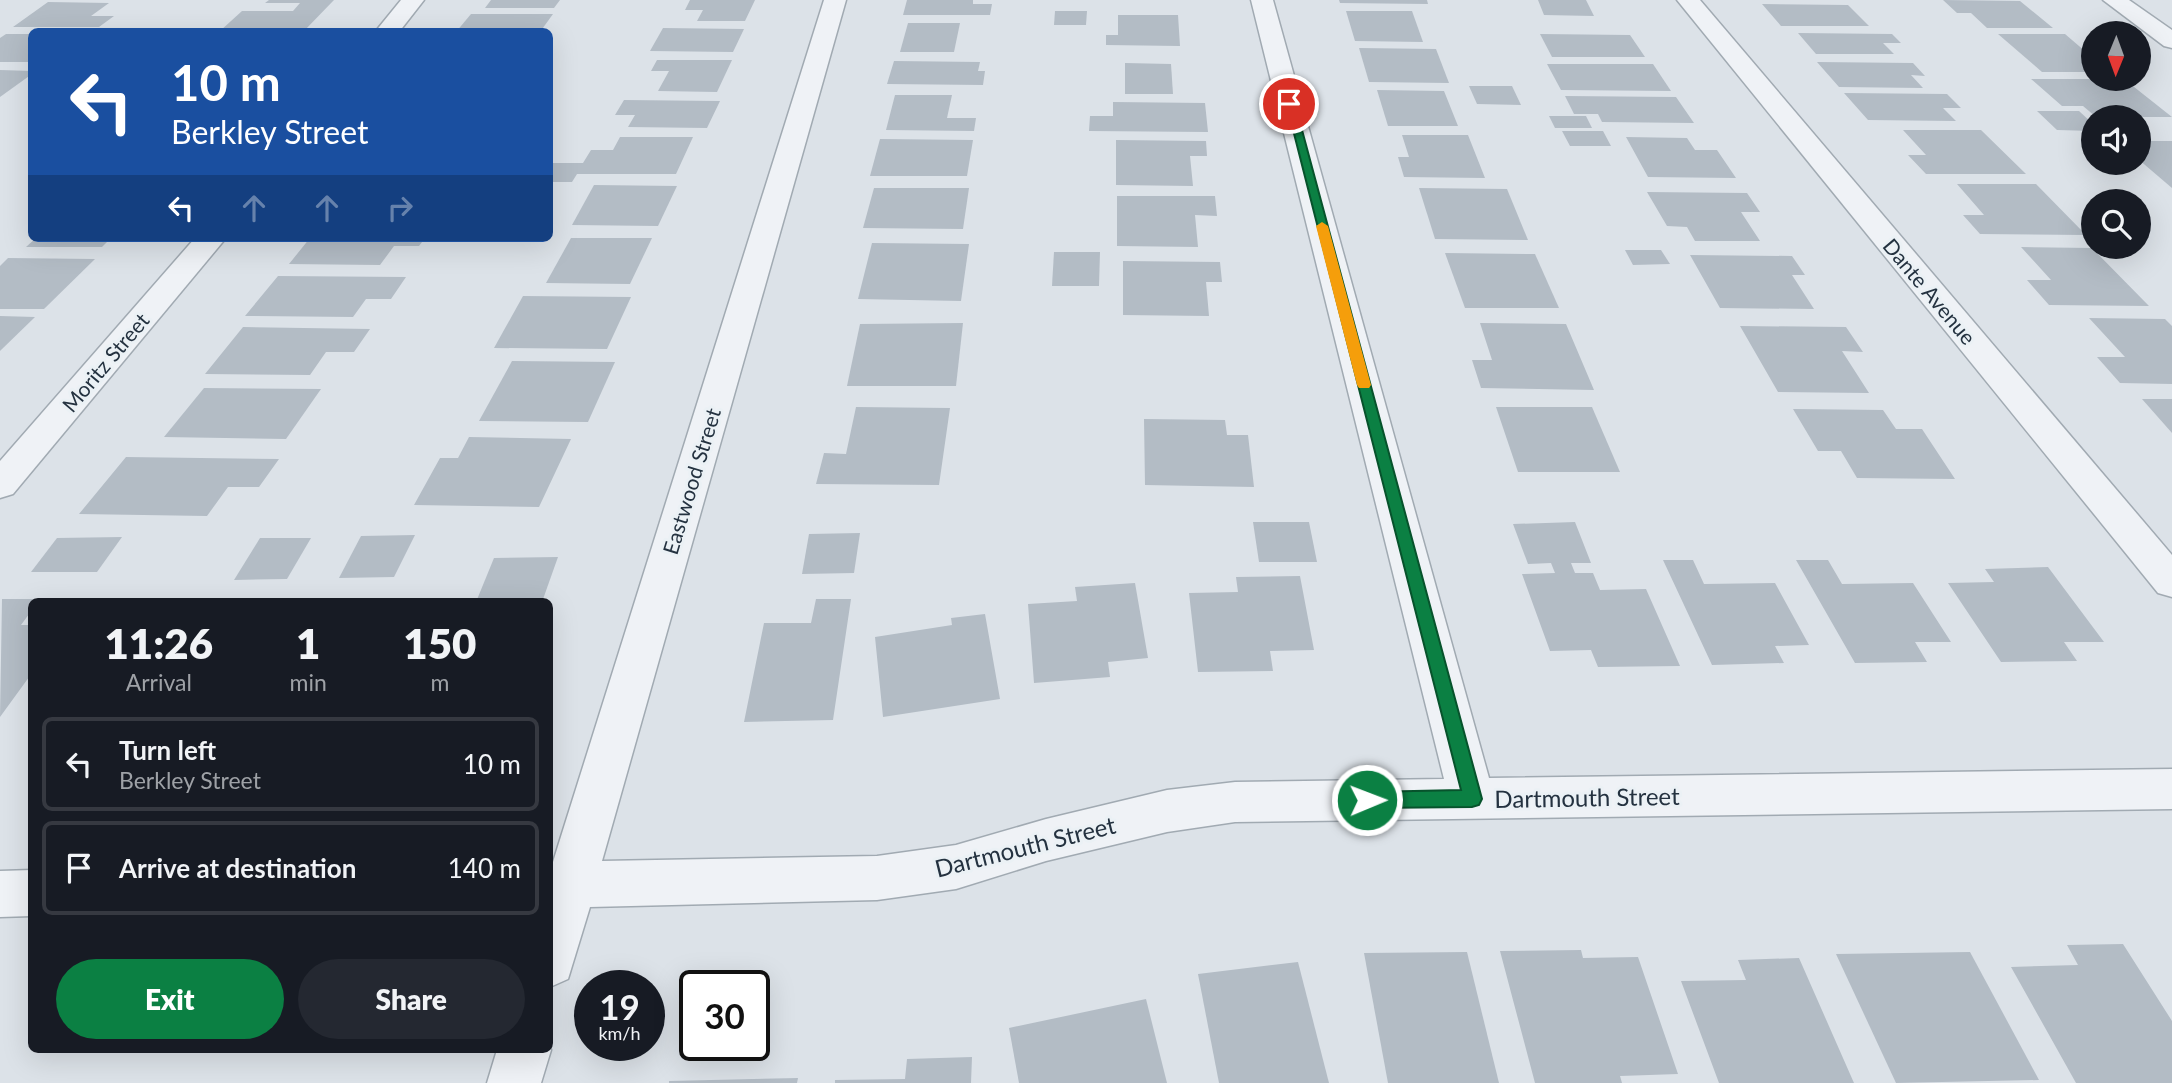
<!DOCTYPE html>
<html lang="en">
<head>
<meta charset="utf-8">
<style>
  :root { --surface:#171b24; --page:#242831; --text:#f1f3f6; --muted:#9ea1a6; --line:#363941; --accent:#0b8043 }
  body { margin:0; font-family:Lato,sans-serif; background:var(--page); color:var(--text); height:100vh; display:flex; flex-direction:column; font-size:26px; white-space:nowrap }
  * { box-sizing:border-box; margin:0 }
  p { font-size:23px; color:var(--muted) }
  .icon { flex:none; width:38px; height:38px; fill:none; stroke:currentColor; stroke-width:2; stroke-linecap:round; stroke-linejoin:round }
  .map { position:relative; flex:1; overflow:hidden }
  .drawer { position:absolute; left:28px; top:598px; width:525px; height:455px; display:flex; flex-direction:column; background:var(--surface); border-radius:10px; box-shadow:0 7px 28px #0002 }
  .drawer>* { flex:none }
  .guide { position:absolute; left:28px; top:28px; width:525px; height:214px; border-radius:10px; box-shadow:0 7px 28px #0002; background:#1a4fa0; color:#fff; overflow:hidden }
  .needle { width:46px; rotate:181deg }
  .buttons { position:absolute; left:2081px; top:21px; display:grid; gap:14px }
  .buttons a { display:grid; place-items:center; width:70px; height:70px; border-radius:50%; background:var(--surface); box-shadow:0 7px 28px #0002; font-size:35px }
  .speed { position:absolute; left:574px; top:970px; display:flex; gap:14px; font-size:35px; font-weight:700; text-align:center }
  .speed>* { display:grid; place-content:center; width:91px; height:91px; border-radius:50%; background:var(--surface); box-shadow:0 7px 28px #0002; line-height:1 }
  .speed small { font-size:18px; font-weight:400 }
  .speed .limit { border:4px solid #111; border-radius:10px; background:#fff; color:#111 }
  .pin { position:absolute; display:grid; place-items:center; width:60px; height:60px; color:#fff; margin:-30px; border:4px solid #fff; border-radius:50%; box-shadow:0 2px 7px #0007 }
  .me { position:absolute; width:77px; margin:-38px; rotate:89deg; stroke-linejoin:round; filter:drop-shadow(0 0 5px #0008) }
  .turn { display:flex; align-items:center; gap:24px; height:147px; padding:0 28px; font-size:32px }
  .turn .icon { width:91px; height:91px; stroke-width:2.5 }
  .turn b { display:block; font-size:49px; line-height:60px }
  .lanes { display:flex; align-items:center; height:66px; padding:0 28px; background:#0003; justify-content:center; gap:35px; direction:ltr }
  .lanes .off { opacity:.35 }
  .eta { display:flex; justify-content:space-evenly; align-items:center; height:119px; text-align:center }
  .eta b { font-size:42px; font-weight:800; line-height:49px }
  .action { display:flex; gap:14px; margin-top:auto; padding:14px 28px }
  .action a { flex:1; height:80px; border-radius:42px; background:var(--accent); color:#fff; font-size:28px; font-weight:800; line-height:80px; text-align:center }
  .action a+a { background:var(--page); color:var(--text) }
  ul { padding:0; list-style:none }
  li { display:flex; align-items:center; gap:21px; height:94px; margin:0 14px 10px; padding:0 14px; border:4px solid var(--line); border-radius:10px }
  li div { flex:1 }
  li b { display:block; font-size:26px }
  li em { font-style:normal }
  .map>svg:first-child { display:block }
  .building { fill:#b3bcc5 }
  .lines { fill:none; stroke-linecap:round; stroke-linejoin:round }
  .minor-casing { stroke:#a1aab2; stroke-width:3 }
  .minor { fill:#eff2f6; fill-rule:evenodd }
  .route { fill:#0b8043; stroke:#07532c; stroke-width:2 }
  .slow { fill:#f59e0b }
  .labels { text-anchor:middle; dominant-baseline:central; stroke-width:6; stroke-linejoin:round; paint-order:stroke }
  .street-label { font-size:21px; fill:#243240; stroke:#ebf1f5 }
  .near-street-label { font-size:24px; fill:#243240; stroke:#ebf1f5 }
</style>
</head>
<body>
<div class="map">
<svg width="2172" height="1083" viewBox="0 0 2172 1083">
  <rect width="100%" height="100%" fill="#dce2e8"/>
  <g class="building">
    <path d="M269,0H334L303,32L220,31L242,11H293L300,3H265Z"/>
    <path d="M491,0H560L554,8H485Z"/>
    <path d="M690,0H755L745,21H697L703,10H685Z"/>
    <path d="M907,0H973V4H992L990,15H903Z"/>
    <path d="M1339,0H1427L1428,4L1340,3Z"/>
    <path d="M1538,0H1586L1594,16L1544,15Z"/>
    <path d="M1943,0L2020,1L2053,28H1987L1971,13H1957Z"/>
    <path d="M48,2L109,3L91,16H114L99,27H13Z"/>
    <path d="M1762,4L1848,5L1869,26H1781Z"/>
    <path d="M1055,11H1087L1086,25H1054Z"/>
    <path d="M1346,11H1412L1423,42L1355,41Z"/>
    <path d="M471,14H553L540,32H456Z"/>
    <path d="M1118,15H1178L1180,46L1106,45V35H1118Z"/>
    <path d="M908,23H960L954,52H900Z"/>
    <path d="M663,28L744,29L733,52L650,51Z"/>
    <path d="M1798,33L1892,34L1901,43H1883L1894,54H1816Z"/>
    <path d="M6,34H32V62H0V38Z"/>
    <path d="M1540,34L1630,35L1645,57H1552Z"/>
    <path d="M1998,34H2065L2093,58V72H2042Z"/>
    <path d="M1359,48L1436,49L1449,83L1369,82Z"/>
    <path d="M657,60H732L717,92L658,91L669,71H651Z"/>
    <path d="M894,61L980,62L978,71H985L983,85L887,84Z"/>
    <path d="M1817,62L1913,63L1925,76L1911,75L1923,88L1839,87Z"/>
    <path d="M1125,63L1171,64L1173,94H1125Z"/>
    <path d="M1547,64H1653L1671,91L1561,90Z"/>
    <path d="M0,70L32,71V74L0,97Z"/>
    <path d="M2031,79H2124L2172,117H2096L2083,106H2062Z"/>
    <path d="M1469,86H1512L1521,105L1477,104Z"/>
    <path d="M1377,90L1444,91L1458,126H1388Z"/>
    <path d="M1844,93L1947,94L1961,108H1943L1956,121L1868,120Z"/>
    <path d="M895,95H952L947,118H976L974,131L886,130Z"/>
    <path d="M1565,96L1676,97L1694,123L1602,122L1598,114H1574Z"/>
    <path d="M624,100L720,101L707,128L628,127L635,115H615Z"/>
    <path d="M1113,102L1205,103L1208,132L1089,131L1090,116H1113Z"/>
    <path d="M2037,111H2079L2093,124V131L2057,130Z"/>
    <path d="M1549,116H1586L1592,128H1555Z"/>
    <path d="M1903,130H1981L2026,174H1926L1908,155H1926Z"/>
    <path d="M1562,131H1603L1611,146H1570Z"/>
    <path d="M1402,135H1468L1485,178L1404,177L1398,157H1409Z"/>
    <path d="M620,137H693L676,174H577L572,182H550V163H583L591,150H613Z"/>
    <path d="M1626,137L1687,138L1695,150H1717L1736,178L1648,177Z"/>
    <path d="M880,139L973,140L967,176H870Z"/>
    <path d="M1116,140L1206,141L1207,156H1190L1193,186L1116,185Z"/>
    <path d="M2138,141H2172V188L2138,159Z"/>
    <path d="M1957,184H2036L2086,235L1980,234L1963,215H1984Z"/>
    <path d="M594,185L677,186L658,226L572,225Z"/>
    <path d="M874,188H969L963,229L863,228Z"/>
    <path d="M1419,188L1507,189L1528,240L1435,239Z"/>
    <path d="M1647,192L1747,193L1760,212H1741L1760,241H1695L1687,227L1667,226Z"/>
    <path d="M1117,196H1215L1217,216L1195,215L1198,247L1117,246Z"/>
    <path d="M36,238H111L102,247H26Z"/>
    <path d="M310,238H425L419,246H394L380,265L289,264Z"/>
    <path d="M571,238H652L630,284L546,283Z"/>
    <path d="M872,243L969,244L961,301L858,299Z"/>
    <path d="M2021,247L2092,248L2149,306L2049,305L2027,280H2051Z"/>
    <path d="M1625,250H1661L1670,264L1633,265Z"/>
    <path d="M1054,252H1100L1099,286H1052Z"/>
    <path d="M1445,253L1535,254L1559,308H1465Z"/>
    <path d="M1690,255L1792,256L1805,275H1792L1814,309L1720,308Z"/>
    <path d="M8,258L95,259L44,309H0V266Z"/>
    <path d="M1123,261L1220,262L1222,282H1206L1209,316L1123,315Z"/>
    <path d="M278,276L406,277L391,299H366L353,317L245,316Z"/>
    <path d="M523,296L631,297L607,349L494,348Z"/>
    <path d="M0,316L35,317L0,351Z"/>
    <path d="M2089,318L2165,319L2172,326V384L2120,383L2097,357H2125Z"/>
    <path d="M963,323L956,386H847L860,324Z"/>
    <path d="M1480,323L1566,324L1594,390L1481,388L1472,360H1492Z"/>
    <path d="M1740,326L1846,327L1863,352L1842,351L1869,393L1778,392Z"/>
    <path d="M243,327L370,329L354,352H326L310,375L205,374Z"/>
    <path d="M512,361L615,362L588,422L479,421Z"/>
    <path d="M204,388L321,389L286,439L164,437Z"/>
    <path d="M2142,399H2172V433Z"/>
    <path d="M856,407L950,408L939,485L816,484L824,453L846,454Z"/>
    <path d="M1496,407H1592L1620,472H1518Z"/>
    <path d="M1793,409L1883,410L1896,429H1922L1955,479L1857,478L1841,451H1818Z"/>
    <path d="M1144,419L1225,420L1227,435H1248L1254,487L1145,485Z"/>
    <path d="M469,437L571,439L539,507L414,505L440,458H458Z"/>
    <path d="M126,457L279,459L259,487H228L207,516L79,514Z"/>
    <path d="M1253,522H1309L1317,562H1259Z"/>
    <path d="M1575,522L1591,563H1571L1575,573H1593L1600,590L1646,589L1680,666L1598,667L1591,650L1550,651L1522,574L1555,573L1551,563L1528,564L1513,524Z"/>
    <path d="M860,533L854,573L802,574L809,534Z"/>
    <path d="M415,535L394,577L339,578L361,536Z"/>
    <path d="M122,537L97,572H31L57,538Z"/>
    <path d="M260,538H311L287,579L234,580Z"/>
    <path d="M558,557L542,602H476L494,558Z"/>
    <path d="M1663,560H1693L1704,584L1775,583L1809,645L1775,646L1784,663L1712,665Z"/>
    <path d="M1796,560H1828L1842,584L1913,583L1951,642H1915L1927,662L1855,663Z"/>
    <path d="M2048,567L2104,642H2064L2077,661L2001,662L1948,583L1994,582L1985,569Z"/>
    <path d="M1300,576L1314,650L1270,651L1273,671L1198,672L1189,593L1238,592L1236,577Z"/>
    <path d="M1135,583L1148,658L1108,662L1110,677L1034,683L1028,604L1077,601L1075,587Z"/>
    <path d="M2,599H40L32,602V610L21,625H32V673L0,717Z"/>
    <path d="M816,599H851L833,720L744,722L764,623H811Z"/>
    <path d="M985,614L1000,699L883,717L875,637L952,625L951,618Z"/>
    <path d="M2123,944L2172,1021V1083H2076L2011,967L2078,965L2067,945Z"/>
    <path d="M1581,950L1583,958L1638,957L1678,1074L1620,1076L1622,1083H1535L1500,951Z"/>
    <path d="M1467,952L1499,1083H1388L1364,953Z"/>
    <path d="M1970,952L2039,1080L1896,1083L1836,954Z"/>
    <path d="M1799,958L1854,1083H1719L1681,981L1746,980L1738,960Z"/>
    <path d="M1298,962L1329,1083H1219L1198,974Z"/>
    <path d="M1146,999L1167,1083H1019L1009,1028Z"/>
    <path d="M972,1057L971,1083H835V1080L905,1079L907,1059Z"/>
    <path d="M798,1078L797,1083H669V1081Z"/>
  </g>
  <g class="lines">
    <defs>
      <g id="minor">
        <path d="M401,0H424L399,32H375Z"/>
        <path d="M824,0H846L602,861L877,856L956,845L1046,819L1167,790L1235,782L1444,779L1251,0H1273L1489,778L2172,769V809L1235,822L1167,832L1046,861L956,889L877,900L590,907L568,979L550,987V863L553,862Z"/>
        <path d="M1677,0H1700L2172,555V597L2158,593Z"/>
        <path d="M2103,0H2129L2172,30V48L2164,46Z"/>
        <path d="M195,238H226L13,494L0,498V461Z"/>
        <path d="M32,870V916L0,917V871Z"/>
        <path d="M550,1047L551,1050L541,1083H487L497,1050H550Z"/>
      </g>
    </defs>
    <use href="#minor" class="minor-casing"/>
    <use href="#minor" class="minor"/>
  </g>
  <path class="route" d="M1286,102L1295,104L1482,799L1479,805L1472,807L1367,808L1360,806L1358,800L1360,794L1367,792L1461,790Z"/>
  <path class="slow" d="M1322,222L1328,226L1371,385L1369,388H1359L1357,385L1316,226Z"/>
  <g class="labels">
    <g class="street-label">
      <text transform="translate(1930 291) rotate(50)">Dante Avenue</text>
      <text transform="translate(105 362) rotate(-50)">Moritz Street</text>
      <text transform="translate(691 481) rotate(-73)">Eastwood Street</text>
    </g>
    <g class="near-street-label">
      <text transform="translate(1587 797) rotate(-1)">Dartmouth Street</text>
      <text transform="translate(1025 846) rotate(-14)">Dartmouth Street</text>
    </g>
  </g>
</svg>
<div class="buttons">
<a><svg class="needle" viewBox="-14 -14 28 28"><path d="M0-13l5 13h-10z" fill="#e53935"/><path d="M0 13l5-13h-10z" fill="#9ea1a6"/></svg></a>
<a><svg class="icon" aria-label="sound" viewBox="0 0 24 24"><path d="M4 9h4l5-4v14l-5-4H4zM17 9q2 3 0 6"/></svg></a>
<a><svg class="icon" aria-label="search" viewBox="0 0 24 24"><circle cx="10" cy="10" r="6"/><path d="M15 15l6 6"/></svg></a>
</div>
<div class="speed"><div>19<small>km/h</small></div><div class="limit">30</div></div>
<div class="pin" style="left:1289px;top:104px;background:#d93025"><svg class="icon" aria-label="arrive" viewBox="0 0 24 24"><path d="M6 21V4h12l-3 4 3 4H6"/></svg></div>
<svg class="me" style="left:1367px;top:800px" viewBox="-20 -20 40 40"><circle r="17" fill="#0b8043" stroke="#fff" stroke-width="3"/><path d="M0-11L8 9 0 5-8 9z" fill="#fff"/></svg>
<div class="guide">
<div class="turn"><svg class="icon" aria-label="left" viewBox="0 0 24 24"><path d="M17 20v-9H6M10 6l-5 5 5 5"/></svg><div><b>10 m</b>Berkley Street</div></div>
<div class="lanes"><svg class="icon" aria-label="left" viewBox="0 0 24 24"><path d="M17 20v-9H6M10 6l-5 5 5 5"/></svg><svg class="icon off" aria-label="ahead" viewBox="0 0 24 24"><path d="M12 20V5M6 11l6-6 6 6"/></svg><svg class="icon off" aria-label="ahead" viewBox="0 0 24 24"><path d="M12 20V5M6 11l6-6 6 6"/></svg><svg class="icon off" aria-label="right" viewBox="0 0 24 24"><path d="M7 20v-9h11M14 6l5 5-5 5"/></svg></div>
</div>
<section class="drawer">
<div class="eta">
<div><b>11:26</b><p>Arrival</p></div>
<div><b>1</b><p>min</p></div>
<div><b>150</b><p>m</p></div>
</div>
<ul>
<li><svg class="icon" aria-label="left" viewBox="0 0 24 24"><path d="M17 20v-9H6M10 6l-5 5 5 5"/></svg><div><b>Turn left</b><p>Berkley Street</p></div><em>10 m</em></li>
<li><svg class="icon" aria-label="arrive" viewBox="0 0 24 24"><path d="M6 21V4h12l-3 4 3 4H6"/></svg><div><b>Arrive at destination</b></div><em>140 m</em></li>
</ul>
<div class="action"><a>Exit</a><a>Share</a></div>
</section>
</div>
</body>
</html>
